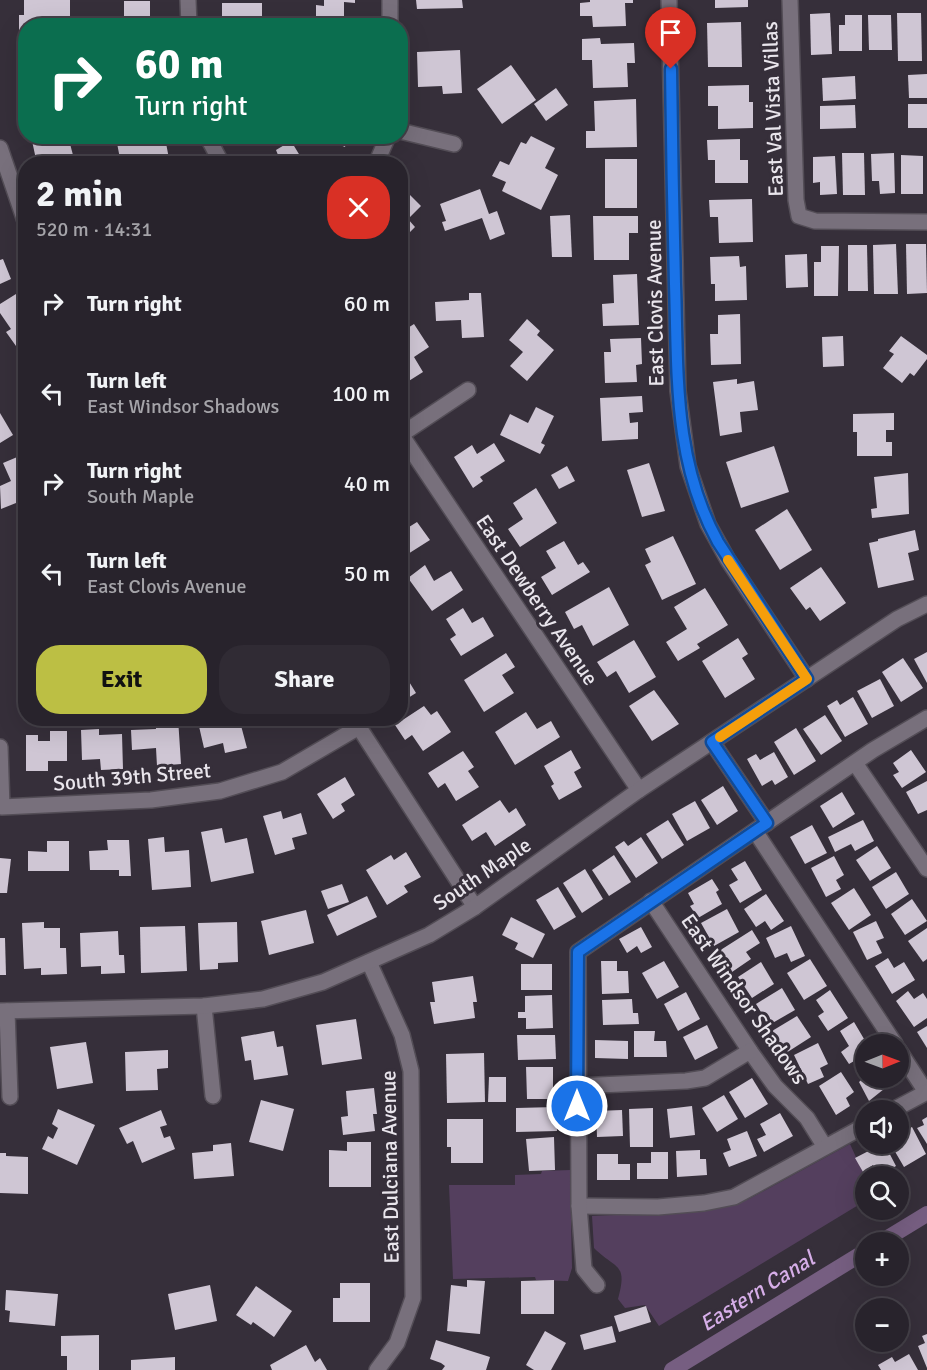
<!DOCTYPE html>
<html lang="en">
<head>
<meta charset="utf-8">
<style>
  :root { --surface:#28232c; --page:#302b34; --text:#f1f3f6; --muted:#a5a4a9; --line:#444048; --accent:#bcbf44 }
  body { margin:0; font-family:Signika,sans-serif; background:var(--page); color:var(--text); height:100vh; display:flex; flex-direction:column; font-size:22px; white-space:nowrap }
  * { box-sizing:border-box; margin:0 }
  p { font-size:20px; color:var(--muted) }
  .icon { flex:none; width:33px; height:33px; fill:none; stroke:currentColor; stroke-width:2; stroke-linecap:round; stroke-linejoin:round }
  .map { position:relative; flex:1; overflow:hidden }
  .panel { position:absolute; left:18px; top:156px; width:390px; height:570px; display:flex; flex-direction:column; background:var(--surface); border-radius:24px; box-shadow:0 6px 24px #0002,0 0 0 2px var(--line) }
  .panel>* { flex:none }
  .hud { position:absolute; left:18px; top:18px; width:390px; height:126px; border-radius:24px; box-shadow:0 6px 24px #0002,0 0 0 2px var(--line); background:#0b6e4f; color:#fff; overflow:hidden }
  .needle { width:39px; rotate:89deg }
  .controls { position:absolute; left:855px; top:1034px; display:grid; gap:12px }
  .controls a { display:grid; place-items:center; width:54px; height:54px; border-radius:50%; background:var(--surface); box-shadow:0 6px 24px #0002,0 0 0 2px var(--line); font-size:30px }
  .pin { position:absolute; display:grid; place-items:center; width:51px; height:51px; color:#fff; margin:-62px -26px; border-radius:50% 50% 50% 0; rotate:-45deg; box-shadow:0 0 6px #0007 }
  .pin .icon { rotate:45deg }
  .me { position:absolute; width:66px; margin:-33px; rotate:0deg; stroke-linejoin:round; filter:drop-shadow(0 0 4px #0008) }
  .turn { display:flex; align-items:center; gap:21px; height:126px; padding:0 18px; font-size:27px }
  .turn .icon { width:78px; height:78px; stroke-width:2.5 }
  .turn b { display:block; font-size:42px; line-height:51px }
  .round { display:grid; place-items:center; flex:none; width:63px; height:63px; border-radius:24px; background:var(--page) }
  .overview { display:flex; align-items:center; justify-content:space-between; height:102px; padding:0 18px }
  h1 { font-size:36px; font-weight:800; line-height:45px }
  .primary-button { display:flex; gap:12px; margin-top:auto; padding:12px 18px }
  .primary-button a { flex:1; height:69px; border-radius:24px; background:var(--accent); color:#111; font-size:24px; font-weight:800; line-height:69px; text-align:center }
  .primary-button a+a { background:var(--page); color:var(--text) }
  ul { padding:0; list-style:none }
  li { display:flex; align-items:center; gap:18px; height:90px; padding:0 18px }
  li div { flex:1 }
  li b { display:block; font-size:22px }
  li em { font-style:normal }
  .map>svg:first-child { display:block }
  .green { fill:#543f5e }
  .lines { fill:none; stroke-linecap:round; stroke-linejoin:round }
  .canal { stroke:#765e81; stroke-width:16 }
  .building { fill:#cfc6d4 }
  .street-casing { stroke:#534d56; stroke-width:18 }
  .street { stroke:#78707c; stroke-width:15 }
  .route-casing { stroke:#114b97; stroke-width:15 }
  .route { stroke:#1a73e8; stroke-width:10 }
  .slow { stroke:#f59e0b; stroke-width:10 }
  .labels { text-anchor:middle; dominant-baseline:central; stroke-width:6; stroke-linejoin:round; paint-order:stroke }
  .street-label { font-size:21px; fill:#e9e5ec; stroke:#362f3a }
  .water-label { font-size:22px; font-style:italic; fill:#d6aee8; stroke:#362f3a }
</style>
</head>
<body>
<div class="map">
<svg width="927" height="1370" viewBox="0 0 927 1370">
  <rect width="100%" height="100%" fill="#362f3a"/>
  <g class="green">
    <path d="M850,1144L865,1177V1201L659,1326L645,1305L625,1308L618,1299C628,1262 616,1270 594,1248L592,1216L706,1211L749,1199Z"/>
    <path d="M570,1170L572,1268L568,1281L536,1280L535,1277L453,1279L449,1185H515V1175L541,1174L542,1171Z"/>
  </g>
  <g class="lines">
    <g class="canal">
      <path d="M881,1242L927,1214"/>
      <path d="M672,1370L866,1251"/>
    </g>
  </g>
  <g class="building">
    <path d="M24,0H70V23L26,26V32H19V15H24Z"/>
    <path d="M324,0H355V3L344,2V21H316V5L324,6Z"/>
    <path d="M416,0H462L463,8L417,9Z"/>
    <path d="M590,0H633V3H625L626,26L593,27L592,16H580V3L590,2Z"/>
    <path d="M715,0H748V7L715,8Z"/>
    <path d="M124,1H150V26H117V19H124Z"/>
    <rect x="222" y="3" width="40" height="23"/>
    <path d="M830,13L832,54L811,55L810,14Z"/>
    <path d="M897,13H921L922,61H898Z"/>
    <path d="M845,15H862V51H839V25H845Z"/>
    <path d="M868,15H891L892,50H869Z"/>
    <path d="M741,22L742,67H708L707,23Z"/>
    <path d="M600,38L601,44L634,43L635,63H627L628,87L593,88L592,60H582V39Z"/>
    <path d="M21,46H26V90H20Z"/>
    <path d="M460,50L462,93L443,94L442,86L418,87L417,52Z"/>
    <path d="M511,65L536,100L502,124L477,89Z"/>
    <path d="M927,74V98H909L908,75Z"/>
    <path d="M855,76L856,99L823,101L822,78Z"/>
    <path d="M749,85V102H753V128L718,129V106H708V86Z"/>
    <path d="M556,88L568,105L546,121L534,104Z"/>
    <path d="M636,99L637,147L586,148V131H595L594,101Z"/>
    <rect x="908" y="104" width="19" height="24"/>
    <path d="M855,105L856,128L820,129V106Z"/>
    <path d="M31,136H68L74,159L55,164H37Z"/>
    <path d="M137,136H168L169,142L166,143L170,164H144V162L121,164L117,143L137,138Z"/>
    <path d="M318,136H348L345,147Z"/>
    <path d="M531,136L555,148L545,168L558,175L541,210L502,191L506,182L492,176L500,161L509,165L521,142L526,144Z"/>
    <path d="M740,139V160H748V183H715V160H708L707,140Z"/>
    <path d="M291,141L305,164H264L278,155L276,150Z"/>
    <path d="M842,153H864L865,195H843Z"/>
    <path d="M894,153L895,193L880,194L879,181H872L871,154Z"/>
    <path d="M901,155L923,156V194H901Z"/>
    <path d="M835,156L837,194L820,195V182L813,183V157Z"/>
    <rect x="605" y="159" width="32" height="49"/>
    <path d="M480,189L489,214L497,211L505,234L490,240L482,218L445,231L442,222L446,221L440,204Z"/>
    <path d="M405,190L421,206L408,219L415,227L400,242V194Z"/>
    <path d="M752,199L753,242L719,243L718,217H710L709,200Z"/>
    <path d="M570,215L572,257H552L550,216Z"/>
    <path d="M593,216H638V233H629V260H594Z"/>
    <path d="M896,244L898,294H874L873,245Z"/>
    <path d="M906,244H926L927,293L907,294Z"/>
    <path d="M848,245H867L868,291H848Z"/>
    <path d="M821,246H839L838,296H814V262H821Z"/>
    <path d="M807,254L808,287L786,288L785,255Z"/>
    <path d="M739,256L740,267L746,266L747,300L715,301V284H711L710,257Z"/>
    <path d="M3,259L11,279L0,284V260Z"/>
    <path d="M637,274L639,325L603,326L602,304L614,303L613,275Z"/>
    <path d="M469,293H481L484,337L462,338L461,320L436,321L435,302L469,300Z"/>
    <path d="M16,294L26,309V340L16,346L6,332L11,329L0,313V304Z"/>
    <path d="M740,314L741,364L711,365L710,334H718V315Z"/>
    <path d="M527,319L540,331L537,335L554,350L527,381L510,366L523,352L509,340Z"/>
    <path d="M414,324L429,347L414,357L423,372L404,384L400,379V333Z"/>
    <path d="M843,336L844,366L823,367L822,337Z"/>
    <path d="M901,336L927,355V359L914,376L910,373L902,383L883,368L894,354L889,351Z"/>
    <path d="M641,338L642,364L636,365L637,382L605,383L604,352H611L610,339Z"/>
    <path d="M737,379V384L754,381L758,410L740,412L742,432L720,436L713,382Z"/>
    <path d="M642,396L643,412L629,413L630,423L638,422V439L602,441L600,398Z"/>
    <path d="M536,407L554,416L541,443L545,445L540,454L500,435L510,414L528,423Z"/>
    <path d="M0,413L13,435L0,443Z"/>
    <path d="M894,413V430H886V442H892V456H857V432H853V414Z"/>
    <path d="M494,443L505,461L480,477L483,481L473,488L454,457L472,445L477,454Z"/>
    <path d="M774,446L789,492L741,508L726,462Z"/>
    <path d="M22,455L26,463V499L1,509L0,486L11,481L3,463Z"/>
    <path d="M649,463L665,511L642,517L627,470Z"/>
    <path d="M567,466L575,481L559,489L551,475Z"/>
    <path d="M908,473L909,514L872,518L871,509L877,508L874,477Z"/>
    <path d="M536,488L557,523L520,547L508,529L523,519L513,503Z"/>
    <path d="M787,509L812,550L780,570L755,530Z"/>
    <path d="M400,515L409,527L417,522L430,540L400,559Z"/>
    <path d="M915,530L919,550L908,553L914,580L878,588L869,543L878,541V539Z"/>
    <path d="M673,536L696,584L662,600L645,565L651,562L645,549Z"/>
    <path d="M26,540V561L21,562L17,542Z"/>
    <path d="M564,541L578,565L583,562L590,572L552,595L541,577L556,568L546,551Z"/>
    <path d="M425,565L434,581L451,571L463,590L432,611L408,578Z"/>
    <path d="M821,567L846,603L820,621L810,607L806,610L790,588Z"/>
    <path d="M609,587L629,625L593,646L582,625L574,629L565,612Z"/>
    <path d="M705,588L728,625L697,644L700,648L678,661L666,642L687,629L674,607Z"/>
    <path d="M463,608L472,623L483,617L494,636L461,656L450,639L456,635L446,619Z"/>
    <path d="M738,638L748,654L742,658L755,679L725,698L702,661Z"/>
    <path d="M634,640L656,677L629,693L616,671L607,677L597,662Z"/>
    <path d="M927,652V683L914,659Z"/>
    <path d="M506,653L515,667L502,675L514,693L484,712L464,680Z"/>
    <path d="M903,658L923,688L901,702L882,672Z"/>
    <path d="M400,678L403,682L408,680L416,693L400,703Z"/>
    <path d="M880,679L894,706L872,718L857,691Z"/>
    <path d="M654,690L679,724L652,741L629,706Z"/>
    <path d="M853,697L868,724L845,737L827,706L837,700L840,705Z"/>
    <path d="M424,706L431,715L437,711L451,732L423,751L412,735L405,740L395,725Z"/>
    <path d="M526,712L537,729L551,721L560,737L515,765L495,732Z"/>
    <path d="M825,715L842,741L821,755L803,729Z"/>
    <path d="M171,718H178L181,764L157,766L156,748L132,750L131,730L156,729L155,720Z"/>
    <path d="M227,718H239L247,748L225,753L223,743L204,748L198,722L213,719L214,723L227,720Z"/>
    <path d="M796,728L816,761L794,775L774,742Z"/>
    <path d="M99,729V735L122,734L123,769L101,770L100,759L82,760L81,730Z"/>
    <path d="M50,731H67V761H48V771H26V735H38V741H50Z"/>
    <path d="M571,750L581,768L574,772L582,787L559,800L551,786L554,784L544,766Z"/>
    <path d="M911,750L926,772L902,788L893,775L899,772L893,763Z"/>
    <path d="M463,751L474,767L468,771L479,787L456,801L445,783L438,788L428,773Z"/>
    <path d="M774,752L788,777L775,785L772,780L762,786L747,759L756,754L760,760Z"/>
    <path d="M345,777L355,795L341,804L345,811L333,819L317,794Z"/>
    <path d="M927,781V810L918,814L906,792Z"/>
    <path d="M723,786L738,811L717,825L701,800Z"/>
    <path d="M842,792L855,814L833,828L820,806Z"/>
    <path d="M500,800L509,813L516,808L526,825L495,846L486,832L472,841L462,825Z"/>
    <path d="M695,801L710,828L687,841L672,814Z"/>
    <path d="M281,811L283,819L301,813L307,834L292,838L295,849L275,855L263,816Z"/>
    <path d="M668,820L684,845L662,859L646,834Z"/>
    <path d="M863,820L874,841L855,851L851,844L835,852L828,837Z"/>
    <path d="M812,825L827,853L805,864L790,837Z"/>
    <path d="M222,828L225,843L247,838L254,873L211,882L201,832Z"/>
    <path d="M164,837L165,852L189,850L191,887L152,890L148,839Z"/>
    <path d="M641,837L658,863L636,878L615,847L624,841L628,846Z"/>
    <path d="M107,840H129L131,876H119V870H90L89,851L108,850Z"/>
    <path d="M47,841H69V871H28V851L47,852Z"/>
    <path d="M877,846L891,868L870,881L856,860Z"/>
    <path d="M406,852L421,877L404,886L408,892L387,905L366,870L391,855L394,860Z"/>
    <path d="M614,855L631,882L609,896L592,870Z"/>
    <path d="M834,856L844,875L836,880L841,889L826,897L811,868Z"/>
    <path d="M0,858L11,859L7,893H0Z"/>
    <path d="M745,861L762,890L740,903L729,885L738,880L731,869Z"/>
    <path d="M585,869L603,899L582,913L563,883Z"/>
    <path d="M896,872L909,894L886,909L872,887Z"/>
    <path d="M712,879L719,890L716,892L722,904L698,918L690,906L694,904L688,893Z"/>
    <path d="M342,884L349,902L328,909L321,891Z"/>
    <path d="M558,887L576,917L554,930L536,900Z"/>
    <path d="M854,888L871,915L849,930L831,903Z"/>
    <path d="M766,894L784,921L771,930L765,921L756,927L744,909Z"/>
    <path d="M367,896L377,917L337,936L327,915Z"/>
    <path d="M912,899L927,921L905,935L891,914Z"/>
    <path d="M727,909L739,932L714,946L701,923Z"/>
    <path d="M306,910L314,943L269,955L261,921Z"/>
    <path d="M511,917L545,934L533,958L515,949L518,943L502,935Z"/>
    <path d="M876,921L884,938L876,941L882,953L867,960L853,932Z"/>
    <path d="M44,922V928H60V948H66L67,974L41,975V968L24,969L22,923Z"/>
    <path d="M237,922L238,962L218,963V969L200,970L198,923Z"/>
    <path d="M185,926L187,971L141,973L140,927Z"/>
    <path d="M791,926L805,956L791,962L787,953L775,958L766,938Z"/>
    <path d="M641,927L652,947L641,953L637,946L627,953L619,939Z"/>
    <path d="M927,928V959L923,962L908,941Z"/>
    <path d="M752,930L760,943L746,952L751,959L732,972L719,951Z"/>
    <path d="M118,931L119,955H124L125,973L101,974V966L81,967L80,933Z"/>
    <path d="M0,938H5L6,975H0Z"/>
    <path d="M888,958L894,968L904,962L915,980L892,994L875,966Z"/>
    <path d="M810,959L827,986L804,1000L787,973Z"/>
    <path d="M601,961H617V971H628L629,993L602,994Z"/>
    <path d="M664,961L679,987L657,999L642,973Z"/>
    <path d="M761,962L774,984L752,998L738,977Z"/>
    <rect x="521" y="964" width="31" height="26"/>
    <path d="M473,976L477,1002H473L475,1018L434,1024L430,1002H435L432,982Z"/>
    <path d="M782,988L795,1010L769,1025L756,1004Z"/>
    <path d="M830,990L848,1018L828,1031L818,1016L824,1012L816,1000Z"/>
    <path d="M908,991L914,999L923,993L927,999V1018L914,1027L896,1001Z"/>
    <path d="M686,992L700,1019L678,1031L664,1004Z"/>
    <path d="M552,995L553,1028L526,1029V1018H518V1012H525V996Z"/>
    <path d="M632,999L633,1013H638L639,1024L603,1025L602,1000Z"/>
    <path d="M797,1016L811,1037L786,1053L772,1031Z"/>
    <path d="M356,1019L362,1059L322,1065L316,1025Z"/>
    <path d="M854,1022L867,1044L866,1054L849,1064L841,1052L849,1046L840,1031Z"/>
    <path d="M707,1025L718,1048L695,1060L683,1037Z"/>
    <path d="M927,1026V1048L917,1032Z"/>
    <path d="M274,1031L277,1047L283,1046L288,1075L254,1080L251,1060L245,1061L241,1037Z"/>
    <path d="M634,1031H655L654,1041H666L667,1057H634Z"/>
    <path d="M517,1035H555L556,1059L518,1060Z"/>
    <path d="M595,1040L628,1041V1059L595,1058Z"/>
    <path d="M86,1042L93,1083L57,1089L50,1047Z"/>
    <path d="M818,1043L828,1064L820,1068L824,1077L808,1084L794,1055Z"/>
    <path d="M168,1050V1068L157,1069L158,1090L126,1091L125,1052Z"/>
    <path d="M484,1053L485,1102L447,1103L446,1054Z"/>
    <path d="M526,1067H553V1099H527Z"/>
    <path d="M841,1072L854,1092L846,1098L850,1106L836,1115L819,1086Z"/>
    <path d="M489,1077H506V1102H488Z"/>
    <path d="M865,1077H885L889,1085L869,1101L859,1082Z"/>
    <path d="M752,1078L768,1104L745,1118L729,1092Z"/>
    <path d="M374,1088L377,1114H373L375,1131L343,1135L341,1117L348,1116L346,1091Z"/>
    <path d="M724,1095L738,1119L717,1132L702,1108Z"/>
    <path d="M261,1100L294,1109L283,1151L249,1142Z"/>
    <path d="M692,1106L695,1135L670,1138L667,1109Z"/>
    <path d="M556,1107L557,1131L516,1132V1108Z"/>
    <path d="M653,1108V1147H630L629,1109Z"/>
    <path d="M58,1109L95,1125L77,1165L42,1149L48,1136L53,1139L58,1128L52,1124Z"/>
    <path d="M161,1110L167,1125L160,1127L164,1138L170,1136L175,1149L142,1163L133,1141L127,1144L119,1128Z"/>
    <path d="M622,1110L623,1136L597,1137L596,1111Z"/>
    <path d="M780,1113L793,1136L764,1152L757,1139L766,1135L760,1124Z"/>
    <path d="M927,1117V1144L917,1128L924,1125L922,1120Z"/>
    <path d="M447,1119H483V1163H451V1147H447Z"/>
    <path d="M912,1127L926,1154L904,1167L890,1143H898V1134Z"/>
    <path d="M747,1131L757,1156L729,1167L723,1153L731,1150L727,1139Z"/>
    <path d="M554,1137L555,1170L529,1171L526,1139Z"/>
    <path d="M347,1142H371V1187H329V1150L347,1151Z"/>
    <path d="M231,1143L234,1176L194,1179L192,1153L213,1151V1145Z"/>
    <path d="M884,1143L896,1166L879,1176L873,1165L863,1172L855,1158Z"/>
    <path d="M700,1150V1159H706L707,1175L677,1177L676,1151Z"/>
    <path d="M651,1152H668V1179H637V1163H651Z"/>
    <path d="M0,1153H6V1156L28,1157V1194L0,1193Z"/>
    <path d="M597,1154H618V1164H630V1180H597Z"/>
    <path d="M467,1280L485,1281L480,1334L447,1331L451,1285L467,1287Z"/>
    <path d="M554,1280V1314H521V1281Z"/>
    <path d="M340,1283H370V1322H333V1298H340Z"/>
    <path d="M210,1285L217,1321L175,1330L168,1294Z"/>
    <path d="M256,1286L292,1311L274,1337L253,1322L251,1325L236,1315Z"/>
    <path d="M6,1290L58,1294L55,1326L9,1322L10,1311L5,1310Z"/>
    <path d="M646,1306L651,1322L619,1332L614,1316Z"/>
    <path d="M612,1326L616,1342L584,1350L580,1335Z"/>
    <path d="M545,1331L566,1343L551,1370H534L526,1365Z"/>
    <path d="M927,1334V1368L918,1346L925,1343L922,1336Z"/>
    <path d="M99,1335V1370H67V1356H61V1336Z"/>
    <path d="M436,1340L490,1357L486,1370H442L445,1366L441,1363L430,1359Z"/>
    <path d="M306,1345L315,1362L320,1358L327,1370H272L270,1365Z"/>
    <path d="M909,1354L918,1370H881L878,1365L892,1357L895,1362Z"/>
    <path d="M175,1357V1370H131V1360Z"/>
  </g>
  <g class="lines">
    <defs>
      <g id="street">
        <path d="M188,0L189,26"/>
        <path d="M390,0V26"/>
        <path d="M669,0L678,391L688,466L708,524L728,560L807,679"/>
        <path d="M790,0L796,200L799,216L815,221L927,222"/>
        <path d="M400,131L454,144"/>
        <path d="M207,136L222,164"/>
        <path d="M0,148L26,224"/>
        <path d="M376,164L388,136"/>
        <path d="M400,433L639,790"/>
        <path d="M402,434L468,390"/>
        <path d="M353,718L475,907"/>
        <path d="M712,742L767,823"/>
        <path d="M0,747L2,807L151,800L220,791L282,772L359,727"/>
        <path d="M855,763L927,869"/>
        <path d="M755,831L895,1044"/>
        <path d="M651,901L750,1051L775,1086L807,1118L825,1147"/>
        <path d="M369,962L402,1035L411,1071L413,1298L397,1343L377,1370"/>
        <path d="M204,1006L213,1096"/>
        <path d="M0,1011L204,1006L263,999L323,982L429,935L475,907L639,790L897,619L927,604"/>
        <path d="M7,1011L10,1097"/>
        <path d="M898,1049L926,1092"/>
        <path d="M577,1086L686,1081L705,1078L750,1051"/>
        <path d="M893,1110L927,1092"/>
        <path d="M579,1206L658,1207L704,1203L734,1197L866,1125"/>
        <path d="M597,1285L584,1269L579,1206L578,952L873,750L927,718"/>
      </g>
    </defs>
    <use href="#street" class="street-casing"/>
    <use href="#street" class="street"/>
  </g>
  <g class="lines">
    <defs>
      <path id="route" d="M577,1106L578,952L767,823L712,742L807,679L718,542C673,461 678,373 675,284C673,212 672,141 671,69"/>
    </defs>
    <use href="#route" class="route-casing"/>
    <use href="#route" class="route"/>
    <path class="slow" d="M720,737L807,679L728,560"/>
  </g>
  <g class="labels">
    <g class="street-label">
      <text transform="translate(773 109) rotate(-92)">East Val Vista Villas</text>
      <text transform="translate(655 303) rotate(-91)">East Clovis Avenue</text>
      <text transform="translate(537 600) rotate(56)">East Dewberry Avenue</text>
      <text transform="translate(132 777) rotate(-5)">South 39th Street</text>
      <text transform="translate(482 874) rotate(-34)">South Maple</text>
      <text transform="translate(744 999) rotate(55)">East Windsor Shadows</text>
      <text transform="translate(390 1167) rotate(-91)">East Dulciana Avenue</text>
    </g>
    <g class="water-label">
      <text transform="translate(757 1291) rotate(-32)">Eastern Canal</text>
    </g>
  </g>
</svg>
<div class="controls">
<a><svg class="needle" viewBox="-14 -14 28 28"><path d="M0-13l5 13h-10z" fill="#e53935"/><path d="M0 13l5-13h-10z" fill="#a5a4a9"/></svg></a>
<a><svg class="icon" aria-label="sound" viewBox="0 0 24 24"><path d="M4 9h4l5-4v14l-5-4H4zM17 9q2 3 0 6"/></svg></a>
<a><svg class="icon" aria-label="search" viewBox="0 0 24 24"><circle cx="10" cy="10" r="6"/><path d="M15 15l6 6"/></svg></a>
<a>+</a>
<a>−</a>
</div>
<div class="pin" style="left:671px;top:69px;background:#d93025"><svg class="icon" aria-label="arrive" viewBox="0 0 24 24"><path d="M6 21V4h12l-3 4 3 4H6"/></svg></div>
<svg class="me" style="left:577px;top:1106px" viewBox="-20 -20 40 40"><circle r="17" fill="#1a73e8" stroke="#fff" stroke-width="3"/><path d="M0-11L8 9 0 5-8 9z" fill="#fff"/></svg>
<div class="hud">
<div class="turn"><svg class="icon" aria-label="right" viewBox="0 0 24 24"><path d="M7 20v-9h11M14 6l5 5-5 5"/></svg><div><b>60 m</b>Turn right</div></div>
</div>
<section class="panel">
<div class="overview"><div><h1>2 min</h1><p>520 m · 14:31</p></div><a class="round" style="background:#d93025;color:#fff"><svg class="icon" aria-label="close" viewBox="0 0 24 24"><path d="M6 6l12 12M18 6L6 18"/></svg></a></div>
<ul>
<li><svg class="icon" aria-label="right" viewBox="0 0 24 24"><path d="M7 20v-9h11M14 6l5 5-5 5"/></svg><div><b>Turn right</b></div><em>60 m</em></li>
<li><svg class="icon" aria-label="left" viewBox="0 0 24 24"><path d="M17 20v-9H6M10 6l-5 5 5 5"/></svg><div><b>Turn left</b><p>East Windsor Shadows</p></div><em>100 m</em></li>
<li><svg class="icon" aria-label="right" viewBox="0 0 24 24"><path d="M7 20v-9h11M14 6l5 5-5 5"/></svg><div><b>Turn right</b><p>South Maple</p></div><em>40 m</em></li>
<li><svg class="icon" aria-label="left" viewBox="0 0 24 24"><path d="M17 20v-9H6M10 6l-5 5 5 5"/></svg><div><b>Turn left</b><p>East Clovis Avenue</p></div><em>50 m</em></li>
</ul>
<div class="primary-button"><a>Exit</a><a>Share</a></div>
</section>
</div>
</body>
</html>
